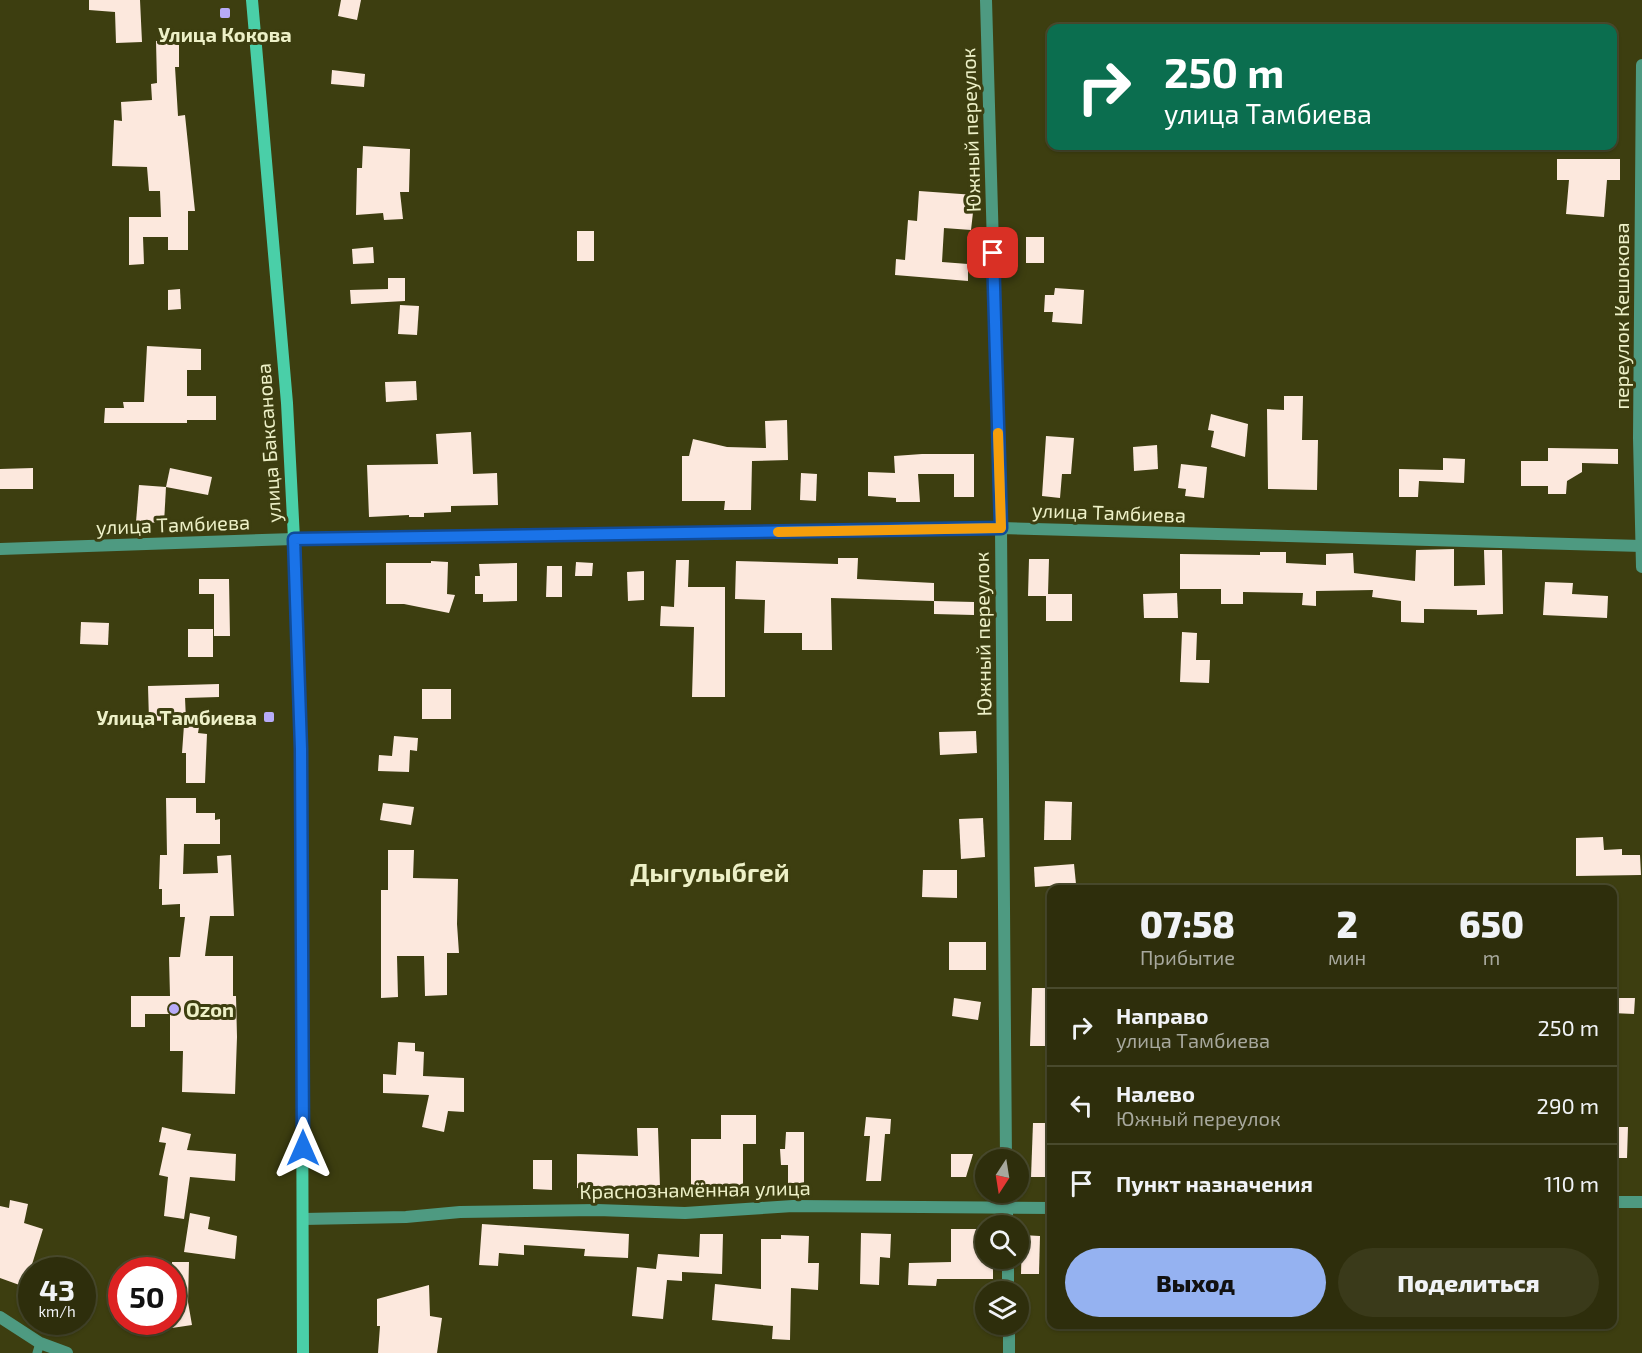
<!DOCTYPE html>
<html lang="ru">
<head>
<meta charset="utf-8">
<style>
  :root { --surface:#2e2e0c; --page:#3a3a1a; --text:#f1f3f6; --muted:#a7a89d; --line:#494a2d; --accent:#95b2f1 }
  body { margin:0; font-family:"Exo 2",sans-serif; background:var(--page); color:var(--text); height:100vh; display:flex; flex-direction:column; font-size:22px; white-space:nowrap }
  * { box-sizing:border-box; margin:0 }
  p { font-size:20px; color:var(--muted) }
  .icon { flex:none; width:33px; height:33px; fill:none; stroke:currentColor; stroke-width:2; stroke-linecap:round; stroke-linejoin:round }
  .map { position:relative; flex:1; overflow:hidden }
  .panel { position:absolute; left:1047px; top:885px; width:570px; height:444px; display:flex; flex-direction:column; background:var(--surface); border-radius:12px; box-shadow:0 2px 4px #0004,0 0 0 2px var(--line) }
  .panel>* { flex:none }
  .hud { position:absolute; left:1047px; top:24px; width:570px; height:126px; border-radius:12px; box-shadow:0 2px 4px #0004,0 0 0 2px var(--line); background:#0b6e4f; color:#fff; overflow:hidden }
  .needle { width:39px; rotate:192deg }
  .controls { position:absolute; left:975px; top:1149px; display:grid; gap:12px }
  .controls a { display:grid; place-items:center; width:54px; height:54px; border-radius:50%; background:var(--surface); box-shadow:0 2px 4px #0004,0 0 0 2px var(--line); font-size:30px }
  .speed { position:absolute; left:18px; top:1257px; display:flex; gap:12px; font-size:30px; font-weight:700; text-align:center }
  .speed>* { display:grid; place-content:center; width:78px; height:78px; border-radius:50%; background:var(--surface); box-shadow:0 2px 4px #0004,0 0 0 2px var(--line); line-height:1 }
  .speed small { font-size:15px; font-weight:400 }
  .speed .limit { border:9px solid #d22; background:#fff; color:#111 }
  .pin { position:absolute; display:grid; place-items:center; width:51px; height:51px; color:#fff; margin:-26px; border-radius:12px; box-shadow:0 3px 9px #0006 }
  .me { position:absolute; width:66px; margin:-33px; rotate:0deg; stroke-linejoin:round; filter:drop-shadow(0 0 4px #0008) }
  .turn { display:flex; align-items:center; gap:21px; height:126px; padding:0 18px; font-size:27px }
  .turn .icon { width:78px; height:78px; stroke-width:2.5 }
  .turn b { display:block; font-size:42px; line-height:51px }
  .eta { display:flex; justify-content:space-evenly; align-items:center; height:102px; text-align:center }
  .eta b { font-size:36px; font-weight:800; line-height:42px }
  .button { display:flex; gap:12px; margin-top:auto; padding:12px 18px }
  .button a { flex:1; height:69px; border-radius:36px; background:var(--accent); color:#111; font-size:24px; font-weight:800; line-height:69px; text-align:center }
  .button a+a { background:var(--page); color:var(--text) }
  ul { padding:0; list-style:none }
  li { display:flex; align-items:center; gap:18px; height:78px; padding:0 18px; border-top:2px solid var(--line) }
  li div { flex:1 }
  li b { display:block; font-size:22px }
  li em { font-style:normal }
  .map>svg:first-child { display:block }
  .building { fill:#fce8dd }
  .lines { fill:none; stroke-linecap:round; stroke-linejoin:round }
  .service { stroke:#4e9a81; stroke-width:9 }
  .minor { stroke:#4e9a81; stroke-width:12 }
  .secondary { stroke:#4acfa8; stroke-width:12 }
  .route-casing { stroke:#114b97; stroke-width:15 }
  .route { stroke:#1a73e8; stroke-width:10 }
  .slow { stroke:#f59e0b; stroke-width:10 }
  .poi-dot { fill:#b7abf8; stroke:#3d3e10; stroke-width:2 }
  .labels { text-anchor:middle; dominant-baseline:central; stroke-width:6; stroke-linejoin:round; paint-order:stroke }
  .poi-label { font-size:20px; font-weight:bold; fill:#edf0c7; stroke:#3d3e10 }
  .street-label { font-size:20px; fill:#edf0c7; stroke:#3d3e10 }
  .district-label { font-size:26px; font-weight:bold; fill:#edf0c7; stroke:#3d3e10 }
</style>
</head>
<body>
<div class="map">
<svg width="1642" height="1353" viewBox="0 0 1642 1353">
  <rect width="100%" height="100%" fill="#3d3e10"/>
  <g class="building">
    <path d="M89,0H140L142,42L116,43L115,12L89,10Z"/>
    <path d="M341,0H361L357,20L338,16Z"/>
    <path d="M179,40V67H175L178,116L185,115L195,211H188V250H168V237H143L144,264L129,265V217H161L160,191H149L147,167L112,166L114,120L122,121L121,102L152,100L151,84L157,83L156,41Z"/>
    <path d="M332,70L365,74L364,87L331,84Z"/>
    <path d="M363,146L410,149L409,192H400L403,219L384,220L383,213L356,215L357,168H362Z"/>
    <path d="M1557,159H1620V180H1607L1604,217L1566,214L1569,180H1557Z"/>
    <path d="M919,191L975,195L971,230L944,228L942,262L968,264V281L895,275L896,259L905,260L908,220L917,221Z"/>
    <rect x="577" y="231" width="17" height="30"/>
    <rect x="1026" y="237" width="18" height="26"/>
    <path d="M373,247L374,263L353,264L352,249Z"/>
    <path d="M388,278H405V301L351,304L350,290L388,289Z"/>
    <path d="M1055,288L1084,290L1082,324L1052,322L1053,312H1044L1045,295H1054Z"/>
    <path d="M180,289L181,309L168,310V290Z"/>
    <path d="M400,305L419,306L417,335L398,334Z"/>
    <path d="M147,346L201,349V370H187V396H216V420H187V423H104L105,408H124L123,402H144Z"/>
    <path d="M416,381L417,400L386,402L385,382Z"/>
    <path d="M1284,396H1303L1302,440H1318L1317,490L1268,489L1267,409L1284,410Z"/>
    <path d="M1211,414L1248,424L1245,457L1211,447L1214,431L1208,430Z"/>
    <path d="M787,420L788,460L752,461L751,510H724L725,501H682V456H689L693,439L727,447L766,448L765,421Z"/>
    <path d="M471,432L473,474L497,473L498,505L451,506V512L424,513V517H409V515L369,517L367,465L438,464L436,434Z"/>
    <path d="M1046,436L1074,438L1071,474H1062L1060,498L1042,496Z"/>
    <path d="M1157,445L1158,469L1134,471L1133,447Z"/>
    <path d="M1548,448L1618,449V464L1582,463V472L1567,481L1566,494H1548V486H1521V461H1548Z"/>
    <path d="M922,454H974V497H954V474H918L920,502H896V498L868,496V472L895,473L894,456Z"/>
    <path d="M1443,458L1465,459L1464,483L1419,481L1418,497H1399V469L1443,470Z"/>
    <path d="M1181,464L1207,467L1204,498L1185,496L1186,489L1178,488Z"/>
    <path d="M33,468V489H0V469Z"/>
    <path d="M170,468L212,477L208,495L166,487Z"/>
    <path d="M801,473L817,474L816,501L800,500Z"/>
    <path d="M139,485L166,487L164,523L136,522Z"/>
    <path d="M1454,549V586L1485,585L1484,550H1502L1503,614L1477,615V610L1424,609V623L1401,622V601L1372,597L1373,590L1316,591V606L1302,605L1303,593L1243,592V604H1221V589H1180V554L1260,555V552H1286V563L1326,565V554L1353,553L1354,573L1415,581L1416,550Z"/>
    <path d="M838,558H858L857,579L934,583V601L831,598L832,650H802V633H764L765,600L735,599L736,561L838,564Z"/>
    <path d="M1029,559H1049L1048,594H1072V621H1046V596H1028Z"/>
    <path d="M676,560H689L688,587H725V697H692L694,627L660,626L661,606L674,607Z"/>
    <path d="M431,561L448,562L447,594L455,595L449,613L404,604H386V563H431Z"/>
    <path d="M576,562L593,563L592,576H575Z"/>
    <path d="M517,563V601L483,602V594H475V576H480L479,564Z"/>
    <path d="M547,566H562V597H546Z"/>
    <path d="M644,571V600L628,601L627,572Z"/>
    <path d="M199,579H229L230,636H214V594H199Z"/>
    <path d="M1545,582L1573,583L1572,594L1608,596L1607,618L1543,615Z"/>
    <path d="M1177,593L1178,618H1144L1143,594Z"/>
    <path d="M934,601L974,602V615L934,614Z"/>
    <path d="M81,622L109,623L108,645L80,644Z"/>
    <rect x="188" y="629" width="25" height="28"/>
    <path d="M1182,632L1197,633L1196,660H1210L1209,683L1180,682Z"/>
    <path d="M219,684V697L185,698L186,720L149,721L148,686Z"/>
    <rect x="422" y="689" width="29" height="30"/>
    <path d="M184,725L199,727L198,733L207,734L205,783H186V753H182Z"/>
    <path d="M976,731L977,753L940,755L939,732Z"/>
    <path d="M394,736L418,738L417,751L410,750L409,772L378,771L379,755L392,756Z"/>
    <path d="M166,798H196V813H215V820L220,819V844H184L183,874L218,873L217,856L231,855L234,916H210L205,956H233V996H236L237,1037L235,1094L182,1092L183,1051H170V1014H145V1027H131V996H170L169,957H180L185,917H180V904L162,905V889H159L160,855H167Z"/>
    <path d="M1045,801L1072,802L1071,840H1044Z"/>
    <path d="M383,803L414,807L411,825L380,820Z"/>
    <path d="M983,818L985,857L961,859L959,819Z"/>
    <path d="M1603,837L1604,850L1622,849V855H1640L1641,875L1576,876V838Z"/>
    <path d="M388,850H414L413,878L458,879L457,924L459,953H447V995L425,996L424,956H397L398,997L381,998V890H388Z"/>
    <path d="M1074,864L1076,884L1035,887L1034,867Z"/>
    <path d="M923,870H957V898L922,897Z"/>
    <rect x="949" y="942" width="37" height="28"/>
    <path d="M1032,988H1052V1034H1046V1046H1030Z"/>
    <path d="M954,998L981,1002L978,1020L952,1016Z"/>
    <path d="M1612,998H1635L1634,1014L1612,1013Z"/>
    <path d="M398,1042L415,1043V1051L424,1052L423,1076L464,1078V1112L448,1111L444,1132L422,1127L429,1095L383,1093V1074L396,1075Z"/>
    <path d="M721,1115H756V1144H743V1185H691V1139H721Z"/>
    <path d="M866,1117L891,1119L890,1134H885L881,1181H866L870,1136H864Z"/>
    <path d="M1033,1123H1052V1177H1031Z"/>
    <path d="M162,1127L191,1134L187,1150L236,1154L235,1181L190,1177L184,1219L164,1216L168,1177L159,1175L166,1143L159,1142Z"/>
    <path d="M1612,1127H1628L1627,1158H1612Z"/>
    <path d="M637,1128H658L660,1187L577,1188V1154L638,1156Z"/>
    <path d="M786,1132H804V1183H788V1165H781L780,1149H785Z"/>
    <path d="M951,1154H973L966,1177H951Z"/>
    <path d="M533,1160H552V1190L533,1189Z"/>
    <path d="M10,1200L28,1204L24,1223L43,1229L25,1287L0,1278V1206L9,1208Z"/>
    <path d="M190,1213L210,1217L208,1229L237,1236L235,1259L184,1252Z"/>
    <path d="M482,1224L629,1234L628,1258L584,1256L585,1249L524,1245V1255L499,1253L498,1266L479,1265Z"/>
    <path d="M951,1229H986V1258H993V1279H937L936,1286L908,1285L909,1263L951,1262Z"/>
    <path d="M861,1233L891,1234L890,1258L880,1257L879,1285L860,1284Z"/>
    <path d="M700,1234H723L722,1274L682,1272V1281L667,1280L663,1319L632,1316L637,1267L656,1269L658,1254L699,1257Z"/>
    <path d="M781,1235L809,1236L808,1263H819L818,1290L791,1288L790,1340L772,1339L773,1326L712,1320L715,1284L761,1289V1239H781Z"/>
    <path d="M1022,1235L1040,1236L1039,1274H1021Z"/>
    <path d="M172,1262H189L188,1302L192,1325L172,1328Z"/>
    <path d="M429,1285L430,1316L442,1318L437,1353H378L380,1326H377V1299Z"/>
  </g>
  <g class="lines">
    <path class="service" d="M37,1353L40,1343"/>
    <g class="minor">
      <path d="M986,0L1001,528L1006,1160"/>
      <path d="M1642,65L1639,438L1642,567"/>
      <path d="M0,549L294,539L1001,528L1642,546"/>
      <path d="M1007,1192V1226"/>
      <path d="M1612,1202H1642"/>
      <path d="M303,1219L406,1217L460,1212L597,1210L685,1213L793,1206L1052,1208"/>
      <path d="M1008,1258V1292"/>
      <path d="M0,1317L40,1343L67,1353"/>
      <path d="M1009,1324V1353"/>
    </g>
    <path class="secondary" d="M252,0L287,403L294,539L301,749L303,1353"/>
  </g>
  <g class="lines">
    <defs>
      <path id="route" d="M303,1148L301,749L294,539L1001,528L993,253"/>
    </defs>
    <use href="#route" class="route-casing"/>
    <use href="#route" class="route"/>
    <path class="slow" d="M778,532L1001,528L998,433"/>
  </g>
  <g class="poi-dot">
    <rect x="219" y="7" width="12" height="12" rx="3"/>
    <rect x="263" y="711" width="12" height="12" rx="3"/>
    <circle cx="174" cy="1009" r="6"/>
  </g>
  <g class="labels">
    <g class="poi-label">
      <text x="225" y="34">Улица Кокова</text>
      <text x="257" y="717" text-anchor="end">Улица Тамбиева</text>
      <text x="186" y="1009" text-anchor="start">Ozon</text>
    </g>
    <g class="street-label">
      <text transform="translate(970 130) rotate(-92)">Южный переулок</text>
      <text transform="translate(1621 316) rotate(-90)">переулок Кешокова</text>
      <text transform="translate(268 443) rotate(-94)">улица Баксанова</text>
      <text transform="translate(1109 512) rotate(2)">улица Тамбиева</text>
      <text transform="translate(173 524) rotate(-2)">улица Тамбиева</text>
      <text transform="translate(982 634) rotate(-91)">Южный переулок</text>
      <text transform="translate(695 1189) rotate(-1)">Краснознамённая улица</text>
    </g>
    <g class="district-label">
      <text x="710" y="871">Дыгулыбгей</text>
    </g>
  </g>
</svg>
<div class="controls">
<a><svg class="needle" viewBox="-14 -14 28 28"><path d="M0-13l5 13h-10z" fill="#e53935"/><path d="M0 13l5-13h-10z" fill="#a7a89d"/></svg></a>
<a><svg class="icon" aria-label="search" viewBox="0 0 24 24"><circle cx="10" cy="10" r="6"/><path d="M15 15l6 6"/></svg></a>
<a><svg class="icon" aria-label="layers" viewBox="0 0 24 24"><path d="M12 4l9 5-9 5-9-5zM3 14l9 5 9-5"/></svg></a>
</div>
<div class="speed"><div>43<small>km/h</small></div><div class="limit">50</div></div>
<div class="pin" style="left:993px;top:253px;background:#d93025"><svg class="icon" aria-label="arrive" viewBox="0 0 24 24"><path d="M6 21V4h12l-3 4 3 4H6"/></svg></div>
<svg class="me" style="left:303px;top:1148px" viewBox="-20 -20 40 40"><path d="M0-17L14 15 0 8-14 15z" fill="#1a73e8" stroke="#fff" stroke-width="4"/></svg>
<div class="hud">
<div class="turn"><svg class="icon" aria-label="right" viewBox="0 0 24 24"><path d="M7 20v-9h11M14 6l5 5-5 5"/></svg><div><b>250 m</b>улица Тамбиева</div></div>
</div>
<section class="panel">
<div class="eta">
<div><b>07:58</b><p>Прибытие</p></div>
<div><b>2</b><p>мин</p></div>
<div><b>650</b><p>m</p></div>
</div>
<ul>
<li><svg class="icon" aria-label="right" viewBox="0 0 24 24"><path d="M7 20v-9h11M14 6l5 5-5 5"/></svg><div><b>Направо</b><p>улица Тамбиева</p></div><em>250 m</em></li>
<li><svg class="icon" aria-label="left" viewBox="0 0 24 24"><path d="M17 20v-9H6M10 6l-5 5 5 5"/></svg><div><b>Налево</b><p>Южный переулок</p></div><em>290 m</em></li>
<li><svg class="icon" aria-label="arrive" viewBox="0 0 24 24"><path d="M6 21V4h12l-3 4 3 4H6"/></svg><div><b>Пункт назначения</b></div><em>110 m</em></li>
</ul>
<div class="button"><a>Выход</a><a>Поделиться</a></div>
</section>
</div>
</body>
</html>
